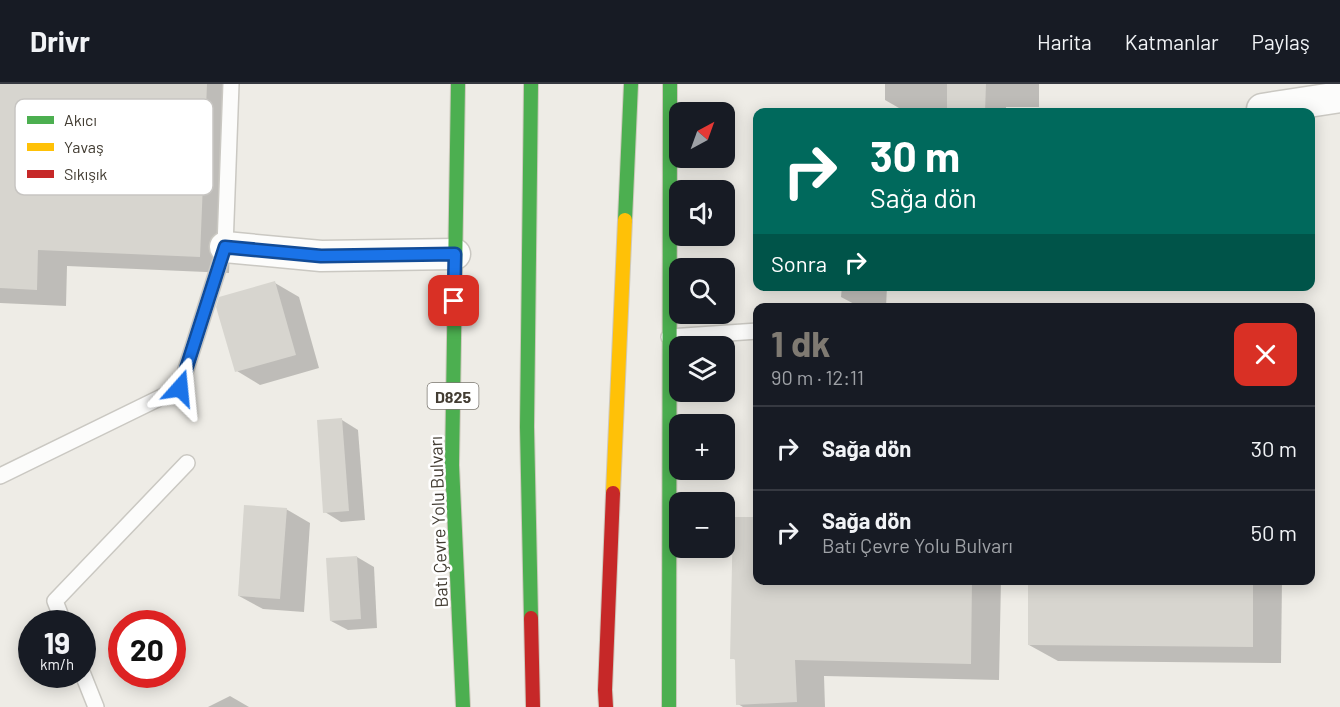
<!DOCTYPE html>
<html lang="tr">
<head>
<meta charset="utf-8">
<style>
  :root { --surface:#171b24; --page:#20242c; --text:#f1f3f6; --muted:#9ea1a6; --line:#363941; --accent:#7f7a72 }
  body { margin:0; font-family:Barlow,sans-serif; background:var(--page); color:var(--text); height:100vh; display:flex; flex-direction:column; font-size:22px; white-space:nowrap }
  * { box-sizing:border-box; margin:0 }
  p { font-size:20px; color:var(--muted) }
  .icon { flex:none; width:33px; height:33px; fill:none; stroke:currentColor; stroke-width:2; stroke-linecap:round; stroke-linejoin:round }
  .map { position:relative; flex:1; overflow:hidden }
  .details { position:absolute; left:753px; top:219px; width:562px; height:282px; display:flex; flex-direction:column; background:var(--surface); border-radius:12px; box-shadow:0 3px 15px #0003 }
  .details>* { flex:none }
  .top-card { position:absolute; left:753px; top:24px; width:562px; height:183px; border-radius:12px; box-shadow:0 3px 15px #0003; background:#00695c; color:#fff; overflow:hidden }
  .needle { width:39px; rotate:41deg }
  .controls { position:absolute; left:669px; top:18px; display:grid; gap:12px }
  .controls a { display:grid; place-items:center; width:66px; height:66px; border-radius:12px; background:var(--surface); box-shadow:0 3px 15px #0003; font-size:30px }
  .speed { position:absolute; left:18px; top:526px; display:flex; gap:12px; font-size:30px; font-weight:700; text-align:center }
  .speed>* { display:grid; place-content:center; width:78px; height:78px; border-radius:50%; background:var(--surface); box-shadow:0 3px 15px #0003; line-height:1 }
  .speed small { font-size:15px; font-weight:400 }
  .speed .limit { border:9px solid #d22; background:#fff; color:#111 }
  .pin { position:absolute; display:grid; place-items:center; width:51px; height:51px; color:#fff; margin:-26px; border-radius:12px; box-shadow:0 3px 9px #0006 }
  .me { position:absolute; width:66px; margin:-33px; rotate:18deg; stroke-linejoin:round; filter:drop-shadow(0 0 4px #0008) }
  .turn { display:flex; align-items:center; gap:21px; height:126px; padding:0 18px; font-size:27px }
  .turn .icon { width:78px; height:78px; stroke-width:2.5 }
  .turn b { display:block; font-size:42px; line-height:51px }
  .then { display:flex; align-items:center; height:57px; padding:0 18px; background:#0003; gap:12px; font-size:22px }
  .round { display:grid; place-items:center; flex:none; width:63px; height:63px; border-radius:12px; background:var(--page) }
  .head { display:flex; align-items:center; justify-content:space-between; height:102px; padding:0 18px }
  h1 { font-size:36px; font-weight:700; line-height:45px; color:var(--accent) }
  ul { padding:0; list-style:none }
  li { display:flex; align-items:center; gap:18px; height:84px; padding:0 18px; border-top:2px solid var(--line) }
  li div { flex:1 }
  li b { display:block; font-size:22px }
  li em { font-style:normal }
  header { display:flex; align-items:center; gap:36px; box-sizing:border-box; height:84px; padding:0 30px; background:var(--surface); border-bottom:2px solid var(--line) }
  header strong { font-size:28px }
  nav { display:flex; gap:33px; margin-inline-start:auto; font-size:21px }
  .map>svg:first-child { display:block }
  .shadow { fill:#0003 }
  .building { fill:#d7d5cf }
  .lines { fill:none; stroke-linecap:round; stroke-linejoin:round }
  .lane-casing { stroke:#cac8c2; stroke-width:18 }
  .street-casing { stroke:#cac8c2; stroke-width:33 }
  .fast-casing { stroke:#cec9bd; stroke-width:16 }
  .slow-casing { stroke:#cec9bd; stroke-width:16 }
  .jam-casing { stroke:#cec9bd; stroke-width:16 }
  .lane { stroke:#fcfcfb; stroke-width:15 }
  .street { stroke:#fcfcfb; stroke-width:30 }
  .fast { stroke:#4caf50; stroke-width:14 }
  .slow { stroke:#ffc107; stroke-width:14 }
  .jam { stroke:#c62828; stroke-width:14 }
  .route-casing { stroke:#114b97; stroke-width:15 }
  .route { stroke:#1a73e8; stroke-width:10 }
  .labels { text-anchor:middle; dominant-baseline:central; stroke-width:5; stroke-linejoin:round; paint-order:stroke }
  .shield { fill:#fff; stroke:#7b7770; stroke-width:1.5 }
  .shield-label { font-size:16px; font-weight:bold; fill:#433d33 }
  .street-label { font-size:18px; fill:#433d33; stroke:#fff }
  .key { fill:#fff; stroke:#c7c5c2; stroke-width:1.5 }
  .key-label { font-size:16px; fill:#433d33 }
</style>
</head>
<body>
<header>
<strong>Drivr</strong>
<nav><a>Harita</a><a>Katmanlar</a><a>Paylaş</a></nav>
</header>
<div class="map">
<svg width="1340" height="623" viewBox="0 0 1340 623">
  <rect width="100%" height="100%" fill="#eeece6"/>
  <g class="shadow">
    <path d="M0,0H236L229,189L67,182L66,222L0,219Z"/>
    <path d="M885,0H1039V23H1006V28H906L885,16Z"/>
    <path d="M275,199L299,213L319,284L260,301L237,287Z"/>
    <path d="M842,202H887L886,224L858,222L841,213Z"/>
    <path d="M342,336L358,346L365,436L341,438L325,428Z"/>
    <path d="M286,425L310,439L304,528L263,525L239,512Z"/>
    <path d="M357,473L374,483L377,544L348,546L331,537Z"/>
    <path d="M758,496H1001L999,596L824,592L825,623H743L738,620L736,576L732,574Z"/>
    <path d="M1030,496H1282L1281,579L1058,577L1029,561Z"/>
    <path d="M230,612L249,623H208Z"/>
  </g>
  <g class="building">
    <path d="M0,0H207L200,173L38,166L37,206L0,204Z"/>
    <path d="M947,0H986L985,28H947Z"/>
    <path d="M275,197L296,271L235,288L216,223L219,213Z"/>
    <path d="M342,334L349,427L323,429L317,336Z"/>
    <path d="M244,421L287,424L280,515L238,512Z"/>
    <path d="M733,433H758V496H972L971,580L795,576L797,618L736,621L735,575H730Z"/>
    <path d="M357,472L361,535L330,537L326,474Z"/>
    <path d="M1028,496H1253V563L1028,561Z"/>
  </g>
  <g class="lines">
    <defs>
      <g id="lane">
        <path d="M669,253L758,247"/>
        <path d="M0,392L180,304L225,163L231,0"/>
        <path d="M64,540L55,517L187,379"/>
        <path d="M82,588L96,623"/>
      </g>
      <g id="street">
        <path d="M1262,25L1340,13"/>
        <path d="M225,163L321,172L455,170"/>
      </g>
      <g id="fast">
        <path d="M458,0L452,381L463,623"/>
        <path d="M531,0L527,343L531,534"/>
        <path d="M625,136L631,0"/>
        <path d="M669,623L670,0"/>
      </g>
      <path id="slow" d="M613,409L625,136"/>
      <g id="jam">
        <path d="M531,534L533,623"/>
        <path d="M606,623L605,606L613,409"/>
      </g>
    </defs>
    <use href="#lane" class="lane-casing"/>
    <use href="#street" class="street-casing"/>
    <use href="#fast" class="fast-casing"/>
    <use href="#slow" class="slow-casing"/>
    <use href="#jam" class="jam-casing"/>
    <use href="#lane" class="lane"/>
    <use href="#street" class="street"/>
    <use href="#fast" class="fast"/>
    <use href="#slow" class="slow"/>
    <use href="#jam" class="jam"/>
  </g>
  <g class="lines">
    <defs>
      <path id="route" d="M180,304L225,163L321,172L455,170L454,217"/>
    </defs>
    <use href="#route" class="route-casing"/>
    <use href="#route" class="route"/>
  </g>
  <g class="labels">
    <rect class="shield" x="427.5" y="299" width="51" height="26" rx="4.5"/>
    <g class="shield-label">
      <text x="453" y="312">D825</text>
    </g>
    <g class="street-label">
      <text transform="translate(438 438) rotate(-92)">Batı Çevre Yolu Bulvarı</text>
    </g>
  </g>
  <rect x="15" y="15" width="198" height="96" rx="9" class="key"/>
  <rect x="27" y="32" width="27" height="8" fill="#4caf50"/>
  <rect x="27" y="59" width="27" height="8" fill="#ffc107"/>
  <rect x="27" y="86" width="27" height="8" fill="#c62828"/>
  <g class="key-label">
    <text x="64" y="42">Akıcı</text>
    <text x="64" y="69">Yavaş</text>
    <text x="64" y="96">Sıkışık</text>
  </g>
</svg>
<div class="controls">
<a><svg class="needle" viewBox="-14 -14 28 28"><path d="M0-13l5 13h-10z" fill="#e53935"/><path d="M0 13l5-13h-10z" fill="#9ea1a6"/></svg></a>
<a><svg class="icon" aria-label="sound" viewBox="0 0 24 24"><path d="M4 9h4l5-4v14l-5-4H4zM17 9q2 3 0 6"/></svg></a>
<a><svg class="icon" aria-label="search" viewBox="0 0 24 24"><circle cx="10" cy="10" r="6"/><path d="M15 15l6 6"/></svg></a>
<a><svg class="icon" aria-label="layers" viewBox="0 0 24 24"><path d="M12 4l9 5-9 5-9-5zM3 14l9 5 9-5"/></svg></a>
<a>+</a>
<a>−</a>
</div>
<div class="speed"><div>19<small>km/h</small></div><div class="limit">20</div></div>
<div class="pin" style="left:454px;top:217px;background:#d93025"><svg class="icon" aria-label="arrive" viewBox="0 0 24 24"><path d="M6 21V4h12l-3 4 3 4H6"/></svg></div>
<svg class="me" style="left:180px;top:304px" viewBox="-20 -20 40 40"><path d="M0-17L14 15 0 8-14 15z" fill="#1a73e8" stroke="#fff" stroke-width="4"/></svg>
<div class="top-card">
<div class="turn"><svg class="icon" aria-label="right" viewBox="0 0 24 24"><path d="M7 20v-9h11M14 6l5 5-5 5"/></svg><div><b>30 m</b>Sağa dön</div></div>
<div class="then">Sonra<svg class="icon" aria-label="right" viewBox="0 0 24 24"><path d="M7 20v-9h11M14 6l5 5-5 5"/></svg></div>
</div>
<section class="details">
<div class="head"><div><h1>1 dk</h1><p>90 m · 12:11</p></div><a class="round" style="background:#d93025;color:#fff"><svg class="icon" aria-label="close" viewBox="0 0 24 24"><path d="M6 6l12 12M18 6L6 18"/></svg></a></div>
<ul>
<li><svg class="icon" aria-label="right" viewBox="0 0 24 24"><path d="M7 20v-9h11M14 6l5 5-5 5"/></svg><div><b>Sağa dön</b></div><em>30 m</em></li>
<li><svg class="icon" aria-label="right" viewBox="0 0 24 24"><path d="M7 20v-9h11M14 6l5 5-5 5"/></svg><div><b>Sağa dön</b><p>Batı Çevre Yolu Bulvarı</p></div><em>50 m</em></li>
</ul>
</section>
</div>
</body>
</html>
